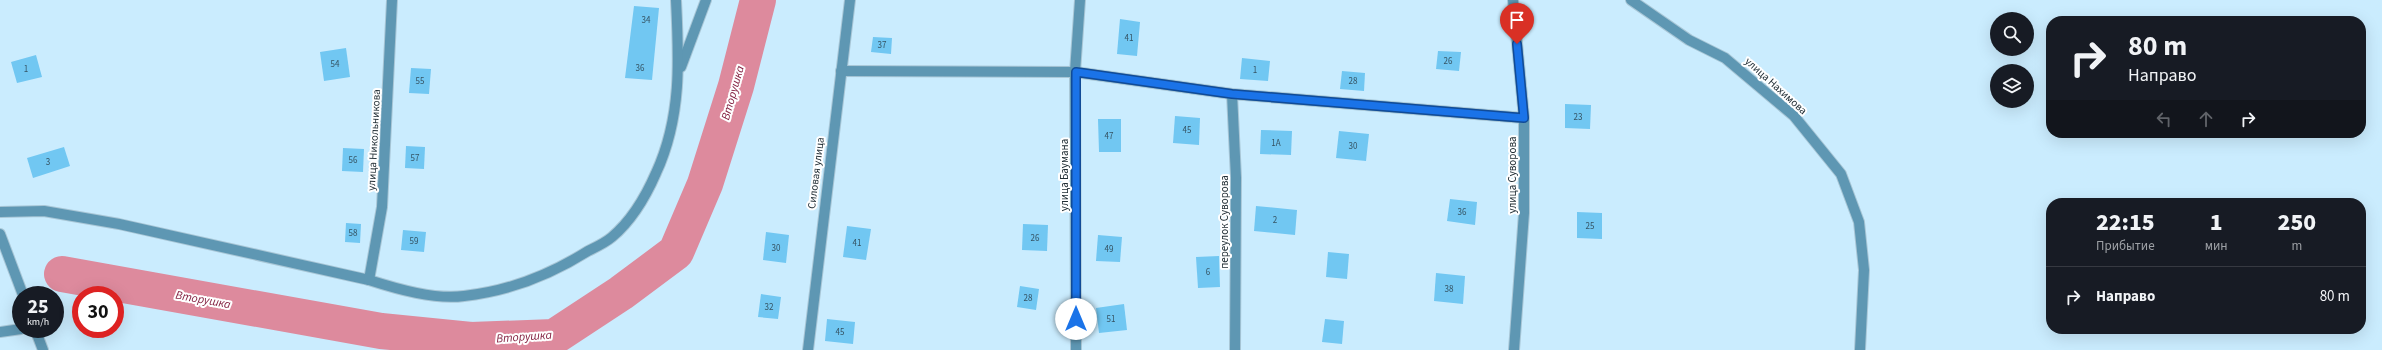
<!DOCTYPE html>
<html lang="ru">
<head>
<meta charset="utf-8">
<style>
  :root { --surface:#171b24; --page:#242831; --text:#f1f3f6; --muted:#9ea1a6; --line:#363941 }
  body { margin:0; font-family:"Source Sans 3",sans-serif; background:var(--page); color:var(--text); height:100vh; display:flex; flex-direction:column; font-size:15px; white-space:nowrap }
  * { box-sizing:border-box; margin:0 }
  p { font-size:13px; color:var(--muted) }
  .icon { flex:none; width:22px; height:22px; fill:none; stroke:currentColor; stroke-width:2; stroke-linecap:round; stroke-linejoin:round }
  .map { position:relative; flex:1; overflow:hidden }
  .sheet { position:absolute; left:2046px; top:198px; width:320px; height:136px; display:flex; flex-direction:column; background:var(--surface); border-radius:16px; box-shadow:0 4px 16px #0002 }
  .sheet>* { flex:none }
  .banner { position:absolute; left:2046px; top:16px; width:320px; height:122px; border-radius:16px; box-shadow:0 4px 16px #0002; background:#171b24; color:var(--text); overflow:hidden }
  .controls { position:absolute; left:1990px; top:12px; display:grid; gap:8px }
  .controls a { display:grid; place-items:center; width:44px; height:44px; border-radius:50%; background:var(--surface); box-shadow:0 4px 16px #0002; font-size:20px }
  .speed { position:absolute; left:12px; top:286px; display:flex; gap:8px; font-size:20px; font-weight:700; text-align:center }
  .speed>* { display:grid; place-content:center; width:52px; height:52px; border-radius:50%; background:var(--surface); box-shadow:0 4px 16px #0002; line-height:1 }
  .speed small { font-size:10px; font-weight:400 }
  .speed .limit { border:6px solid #d22; background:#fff; color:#111 }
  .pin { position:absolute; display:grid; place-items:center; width:34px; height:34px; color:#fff; margin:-41px -17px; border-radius:50% 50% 50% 0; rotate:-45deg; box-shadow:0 0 4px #0007 }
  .pin .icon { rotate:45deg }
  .me { position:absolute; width:44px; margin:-22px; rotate:0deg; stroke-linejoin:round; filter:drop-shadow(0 0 3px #0008) }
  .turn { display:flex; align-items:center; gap:14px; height:84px; padding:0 16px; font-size:18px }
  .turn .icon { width:52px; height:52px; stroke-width:2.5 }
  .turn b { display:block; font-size:28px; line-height:34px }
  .lanes { display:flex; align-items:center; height:38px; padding:0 16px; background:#0003; justify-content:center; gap:20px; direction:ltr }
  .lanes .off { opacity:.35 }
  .eta { display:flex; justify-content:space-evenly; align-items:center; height:68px; text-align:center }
  .eta b { font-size:24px; font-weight:800; line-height:28px }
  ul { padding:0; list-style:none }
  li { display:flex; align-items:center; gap:12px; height:60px; padding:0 16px; border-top:1px solid var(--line) }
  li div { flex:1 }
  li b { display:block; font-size:15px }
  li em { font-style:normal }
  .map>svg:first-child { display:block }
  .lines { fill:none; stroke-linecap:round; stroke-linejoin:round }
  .river { stroke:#dd8a9d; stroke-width:36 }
  .building { fill:#71c7f2 }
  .minor-casing { stroke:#a8c6d6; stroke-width:12 }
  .minor { stroke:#5e97b3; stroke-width:10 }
  .route-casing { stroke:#114b97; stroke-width:10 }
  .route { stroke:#1a73e8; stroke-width:7 }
  .labels { text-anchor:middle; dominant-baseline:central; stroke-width:4; stroke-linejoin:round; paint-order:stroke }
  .number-label { font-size:9px; fill:#355464 }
  .street-label { font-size:11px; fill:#212e35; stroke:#fff }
  .water-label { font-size:12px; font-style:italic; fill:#842242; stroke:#fff }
</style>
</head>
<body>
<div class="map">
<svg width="2382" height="350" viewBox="0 0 2382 350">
  <rect width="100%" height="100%" fill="#caecfe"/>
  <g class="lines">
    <path class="river" d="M62,274L381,331L471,340L554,337L621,293L676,252L705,184L736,86L758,0"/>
  </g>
  <g class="building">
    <path d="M634,6L659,8L652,80L625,78Z"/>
    <path d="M1120,19L1140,22L1137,56L1117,54Z"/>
    <path d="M873,37L892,38L891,54L871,52Z"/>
    <path d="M346,48L350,77L324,81L320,52Z"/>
    <path d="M1438,51L1461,52L1459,71L1436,69Z"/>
    <path d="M36,55L42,77L17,83L11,62Z"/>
    <path d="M1242,58L1270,61L1268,81L1240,79Z"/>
    <path d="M411,68L431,69L429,94L409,93Z"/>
    <path d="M1342,71L1365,73L1364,91L1340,89Z"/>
    <path d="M1565,104L1591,105L1590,129L1565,128Z"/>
    <path d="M1175,116L1200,118L1199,145L1173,143Z"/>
    <path d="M1098,119H1121V152H1099Z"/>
    <path d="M1261,130L1292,131L1291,155L1260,154Z"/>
    <path d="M1339,131L1369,134L1366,161L1336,158Z"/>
    <path d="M406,146L425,147L424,169L405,168Z"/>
    <path d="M64,147L70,166L33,178L27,158Z"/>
    <path d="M343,148L364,149L363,172L342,171Z"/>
    <path d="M1450,199L1477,202L1475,225L1447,221Z"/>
    <path d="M1256,206L1297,210L1295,235L1254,231Z"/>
    <path d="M1577,212L1602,213V239L1577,238Z"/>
    <path d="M346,223L361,224L360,243L345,242Z"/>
    <path d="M1023,224L1048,225L1047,251L1022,250Z"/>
    <path d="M847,226L871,229L866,260L843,257Z"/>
    <path d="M403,230L426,232L424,252L401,250Z"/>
    <path d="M766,232L789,235L786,263L763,260Z"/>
    <path d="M1098,235L1122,237L1120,262L1096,261Z"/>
    <path d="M1328,252L1349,254L1347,279L1326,277Z"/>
    <path d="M1219,256L1220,287L1198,288L1196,257Z"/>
    <path d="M1436,273L1465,276L1463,304L1434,301Z"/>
    <path d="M1020,286L1039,289L1036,310L1017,307Z"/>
    <path d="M761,294L781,297L778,319L758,317Z"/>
    <path d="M1124,304L1127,330L1099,333L1096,308Z"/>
    <path d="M827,319L855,322L853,344L825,341Z"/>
    <path d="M1325,319L1344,321L1342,344L1322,342Z"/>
  </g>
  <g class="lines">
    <defs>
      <g id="minor">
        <path d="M1513,0L1524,118V213L1514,350"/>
        <path d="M1631,0L1689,40L1725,58L1794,116L1841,174L1859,222L1864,270L1860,350"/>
        <path d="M681,67L706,0"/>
        <path d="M841,71L1075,72L1232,94L1524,118"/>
        <path d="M1232,94L1236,178L1235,350"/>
        <path d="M0,212L44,211L119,224L369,280C397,289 435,300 464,296C510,291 550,275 588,251C596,247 605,243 612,237C631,221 646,196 656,173C682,117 679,59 676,0"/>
        <path d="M0,234L23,295"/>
        <path d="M369,280L382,207L392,0"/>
        <path d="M35,329L43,350"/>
        <path d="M0,332L21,329"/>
        <path d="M808,350L850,0"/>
        <path d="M1076,350L1075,72L1080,0"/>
      </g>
    </defs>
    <use href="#minor" class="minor-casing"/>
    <use href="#minor" class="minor"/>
  </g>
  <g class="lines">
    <defs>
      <path id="route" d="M1076,319V72L1232,94L1524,118L1517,44"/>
    </defs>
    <use href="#route" class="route-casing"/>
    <use href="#route" class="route"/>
  </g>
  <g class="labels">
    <g class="number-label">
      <text x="646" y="20">34</text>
      <text x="1129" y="38">41</text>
      <text x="882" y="45">37</text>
      <text x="1448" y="61">26</text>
      <text x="335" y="64">54</text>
      <text x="640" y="68">36</text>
      <text x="26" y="69">1</text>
      <text x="1255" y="70">1</text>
      <text x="420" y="81">55</text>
      <text x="1353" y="81">28</text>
      <text x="1578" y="117">23</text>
      <text x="1187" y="130">45</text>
      <text x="1109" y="136">47</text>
      <text x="1276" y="143">1А</text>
      <text x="1353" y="146">30</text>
      <text x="415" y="158">57</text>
      <text x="353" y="160">56</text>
      <text x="48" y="162">3</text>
      <text x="1462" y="212">36</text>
      <text x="1275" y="220">2</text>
      <text x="1590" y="226">25</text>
      <text x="353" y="233">58</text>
      <text x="1035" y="238">26</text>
      <text x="414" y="241">59</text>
      <text x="857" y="243">41</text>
      <text x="776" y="248">30</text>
      <text x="1109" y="249">49</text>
      <text x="1208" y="272">6</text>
      <text x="1449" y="289">38</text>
      <text x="1028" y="298">28</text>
      <text x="769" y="307">32</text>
      <text x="1111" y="319">51</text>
      <text x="840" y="332">45</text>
    </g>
    <g class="street-label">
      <text transform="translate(1776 86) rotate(42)">улица Нахимова</text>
      <text transform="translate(374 140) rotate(-87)">улица Никольникова</text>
      <text transform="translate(816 173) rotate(-83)">Силовая улица</text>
      <text transform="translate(1064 175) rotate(-90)">улица Баумана</text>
      <text transform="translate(1512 175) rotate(-90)">улица Суворова</text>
      <text transform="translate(1224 222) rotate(-90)">переулок Суворова</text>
    </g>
    <g class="water-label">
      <text transform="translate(733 93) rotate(-74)">Вторушка</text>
      <text transform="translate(203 300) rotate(10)">Вторушка</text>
      <text transform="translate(524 337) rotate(-4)">Вторушка</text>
    </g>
  </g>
</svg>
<div class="controls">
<a><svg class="icon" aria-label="search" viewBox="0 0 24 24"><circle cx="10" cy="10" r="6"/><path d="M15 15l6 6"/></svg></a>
<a><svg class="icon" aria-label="layers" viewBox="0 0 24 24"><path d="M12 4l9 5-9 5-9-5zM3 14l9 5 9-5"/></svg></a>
</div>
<div class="speed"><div>25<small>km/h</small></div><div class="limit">30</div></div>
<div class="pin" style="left:1517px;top:44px;background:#d93025"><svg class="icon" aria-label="arrive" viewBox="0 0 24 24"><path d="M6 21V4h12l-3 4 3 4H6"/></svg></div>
<svg class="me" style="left:1076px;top:319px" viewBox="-20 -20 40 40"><circle r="19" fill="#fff"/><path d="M0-13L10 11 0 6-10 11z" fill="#1a73e8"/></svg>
<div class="banner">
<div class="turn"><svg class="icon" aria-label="right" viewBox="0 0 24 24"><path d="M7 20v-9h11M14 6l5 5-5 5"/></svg><div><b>80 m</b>Направо</div></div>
<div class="lanes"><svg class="icon off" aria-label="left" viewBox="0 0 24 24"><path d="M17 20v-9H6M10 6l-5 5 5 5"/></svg><svg class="icon off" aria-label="ahead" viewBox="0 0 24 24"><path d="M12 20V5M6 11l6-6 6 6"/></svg><svg class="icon" aria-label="right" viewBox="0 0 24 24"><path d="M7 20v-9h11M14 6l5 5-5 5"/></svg></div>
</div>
<section class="sheet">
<div class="eta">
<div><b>22:15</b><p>Прибытие</p></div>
<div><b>1</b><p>мин</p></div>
<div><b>250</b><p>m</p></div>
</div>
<ul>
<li><svg class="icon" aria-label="right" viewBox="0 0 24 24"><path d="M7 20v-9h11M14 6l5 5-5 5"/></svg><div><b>Направо</b></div><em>80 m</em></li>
</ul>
</section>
</div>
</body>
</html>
